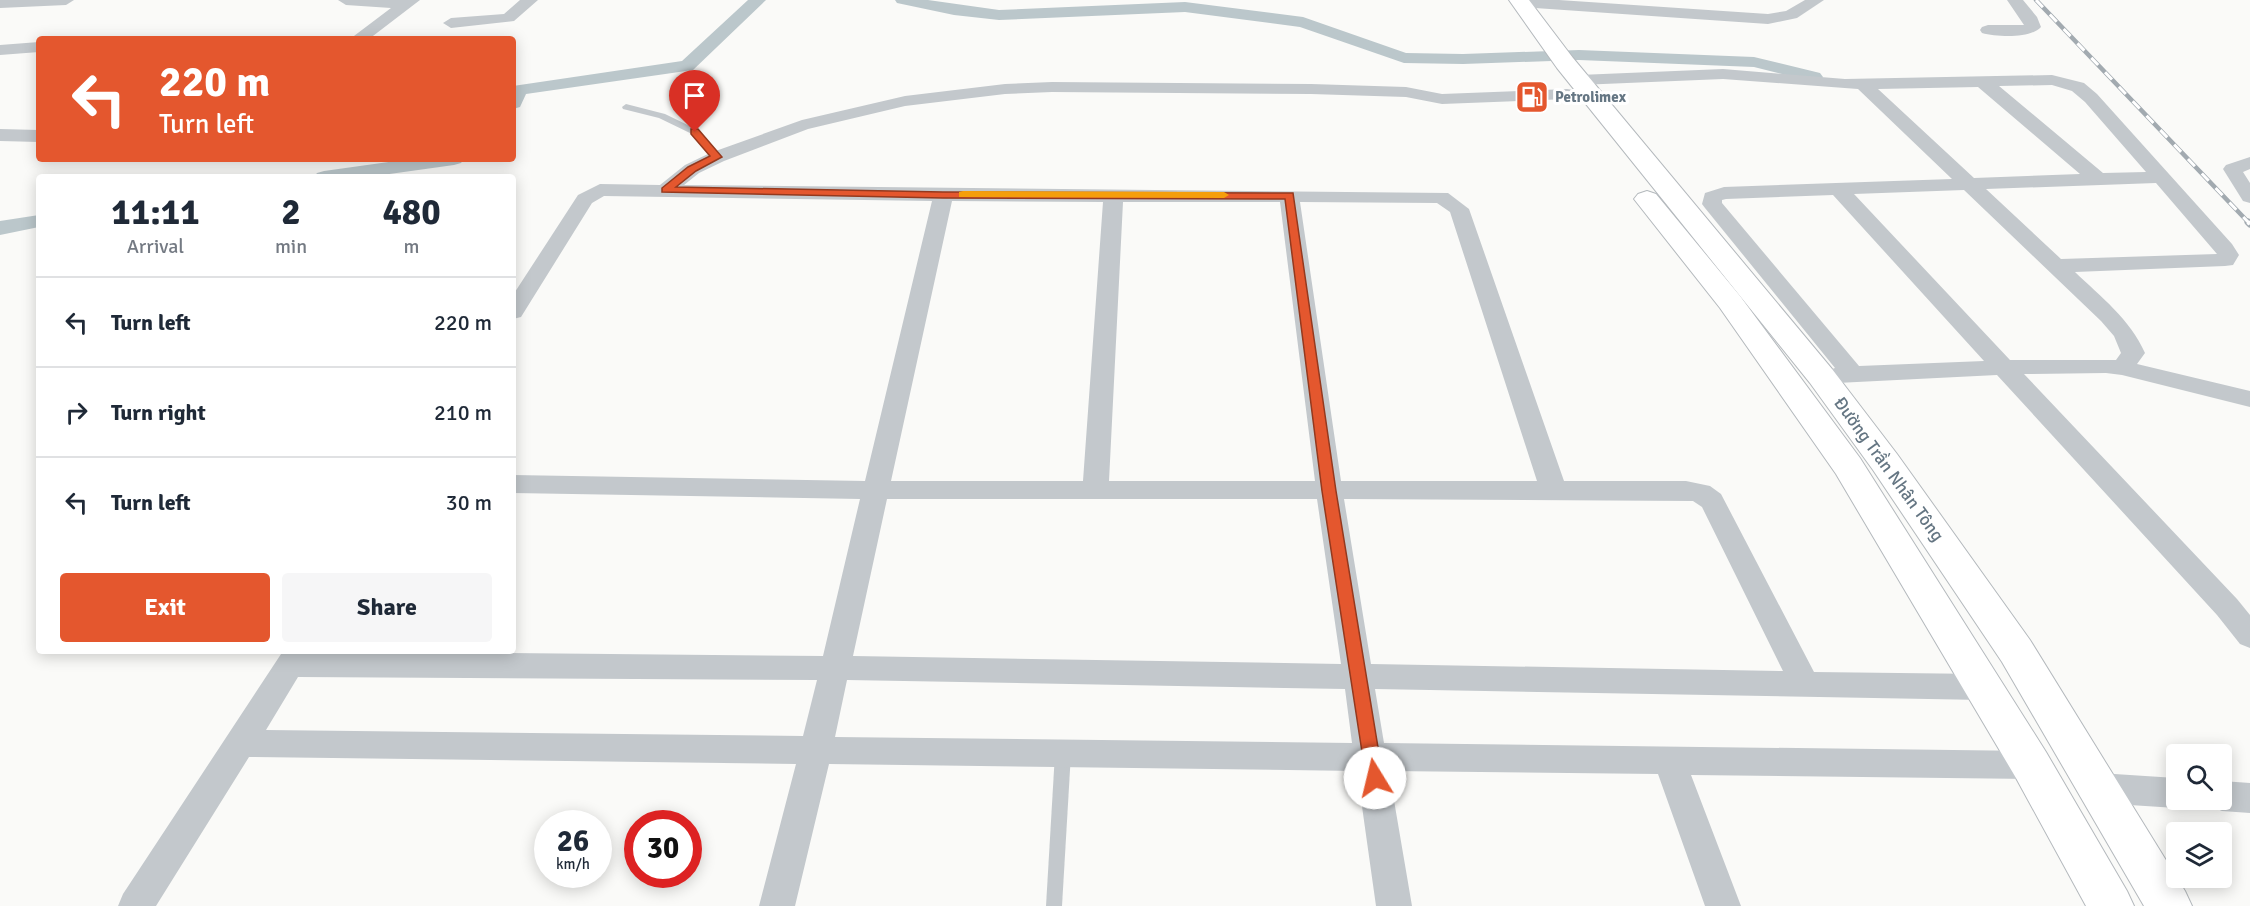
<!DOCTYPE html>
<html lang="en">
<head>
<meta charset="utf-8">
<style>
  :root { --surface:#fff; --page:#f6f6f7; --text:#1f2937; --muted:#747a83; --line:#e0e1e3; --accent:#e4572e }
  body { margin:0; font-family:Signika,sans-serif; background:var(--page); color:var(--text); height:100vh; display:flex; flex-direction:column; font-size:22px; white-space:nowrap }
  * { box-sizing:border-box; margin:0 }
  p { font-size:20px; color:var(--muted) }
  .icon { flex:none; width:33px; height:33px; fill:none; stroke:currentColor; stroke-width:2; stroke-linecap:round; stroke-linejoin:round }
  .map { position:relative; flex:1; overflow:hidden }
  .drawer { position:absolute; left:36px; top:174px; width:480px; height:480px; display:flex; flex-direction:column; background:var(--surface); border-radius:6px; box-shadow:0 3px 15px #0003 }
  .drawer>* { flex:none }
  .banner { position:absolute; left:36px; top:36px; width:480px; height:126px; border-radius:6px; box-shadow:0 3px 15px #0003; background:#e4572e; color:#fff; overflow:hidden }
  .controls { position:absolute; left:2166px; top:744px; display:grid; gap:12px }
  .controls a { display:grid; place-items:center; width:66px; height:66px; border-radius:6px; background:var(--surface); box-shadow:0 3px 15px #0003; font-size:30px }
  .speed { position:absolute; left:534px; top:810px; display:flex; gap:12px; font-size:30px; font-weight:700; text-align:center }
  .speed>* { display:grid; place-content:center; width:78px; height:78px; border-radius:50%; background:var(--surface); box-shadow:0 3px 15px #0003; line-height:1 }
  .speed small { font-size:15px; font-weight:400 }
  .speed .limit { border:9px solid #d22; background:#fff; color:#111 }
  .pin { position:absolute; display:grid; place-items:center; width:51px; height:51px; color:#fff; margin:-62px -26px; border-radius:50% 50% 50% 0; rotate:-45deg; box-shadow:0 0 6px #0007 }
  .pin .icon { rotate:45deg }
  .me { position:absolute; width:66px; margin:-33px; rotate:351deg; stroke-linejoin:round; filter:drop-shadow(0 0 4px #0008) }
  .turn { display:flex; align-items:center; gap:21px; height:126px; padding:0 24px; font-size:27px }
  .turn .icon { width:78px; height:78px; stroke-width:2.5 }
  .turn b { display:block; font-size:42px; line-height:51px }
  .eta { display:flex; justify-content:space-evenly; align-items:center; height:102px; text-align:center }
  .eta b { font-size:36px; font-weight:700; line-height:42px }
  .cta { display:flex; gap:12px; margin-top:auto; padding:12px 24px }
  .cta a { flex:1; height:69px; border-radius:6px; background:var(--accent); color:#fff; font-size:24px; font-weight:700; line-height:69px; text-align:center }
  .cta a+a { background:var(--page); color:var(--text) }
  ul { padding:0; list-style:none }
  li { display:flex; align-items:center; gap:18px; height:90px; padding:0 24px; border-top:2px solid var(--line) }
  li div { flex:1 }
  li b { display:block; font-size:22px }
  li em { font-style:normal }
  .map>svg:first-child { display:block }
  .lines { fill:none; stroke-linecap:round; stroke-linejoin:round }
  .canal { fill:#bbc7cb; fill-rule:evenodd }
  .trunk-casing { stroke:#b4b9bd; stroke-width:2 }
  .service { fill:#c3c8cc; fill-rule:evenodd }
  .minor { fill:#c3c8cc; fill-rule:evenodd }
  .trunk { fill:#fff; fill-rule:evenodd }
  .rail-far1-casing { stroke:#a2aab0; stroke-width:4.5 }
  .rail-casing { stroke:#a2aab0; stroke-width:7 }
  .rail-far1 { stroke:#fff; stroke-width:3; stroke-dasharray:10; stroke-linecap:butt }
  .rail { stroke:#fff; stroke-width:4.5; stroke-dasharray:13; stroke-linecap:butt }
  .route { fill:#e4572e; stroke:#94391e; stroke-width:1.5 }
  .slow { fill:#f59e0b }
  .labels { text-anchor:middle; dominant-baseline:central; stroke-width:6; stroke-linejoin:round; paint-order:stroke }
  .far-poi-label { font-size:15px; font-weight:bold; fill:#657683; stroke:#fff; text-anchor:start }
  .street-label { font-size:18px; fill:#657683; stroke:#fff }
</style>
</head>
<body>
<div class="map">
<svg width="2250" height="906" viewBox="0 0 2250 906">
  <rect width="100%" height="100%" fill="#fafaf8"/>
  <g class="lines">
    <g class="canal">
      <path d="M748,0H766L693,70L526,94L520,107L513,109V86L682,61Z"/>
      <path d="M895,0H928L999,10L1185,2L1303,17L1406,53L1463,54L1579,50L1754,57L1820,73L1823,77L1820,81L1814,82L1754,67L1579,60L1463,64L1404,63L1300,27L1185,12L999,20L954,15L897,3Z"/>
      <path d="M410,159H464L461,163L454,165L368,177H314L317,173L324,171Z"/>
      <path d="M39,215V227L0,235V221Z"/>
    </g>
    <defs>
      <g id="trunk">
        <path d="M1509,0H1529L1573,58L1832,369L1897,454L2030,640L2185,891L2192,906H2144L2002,662L1873,470L1810,383L1557,68Z"/>
        <path d="M1647,191L1656,194L1740,296L1860,458L2046,752L2127,891L2134,906H2086L2016,778L1836,474L1720,308L1634,199L1638,194Z"/>
      </g>
    </defs>
    <use href="#trunk" class="trunk-casing"/>
    <g class="service">
      <path d="M626,104L665,114L698,130L721,157L717,160L714,159L692,134L659,118L623,109L622,107Z"/>
      <path d="M1063,746L1068,748L1071,753L1062,906H1046L1055,753L1058,748Z"/>
    </g>
    <g class="minor">
      <path d="M0,0H74L66,5L0,8Z"/>
      <path d="M338,0H420L369,39H350L391,8L346,5Z"/>
      <path d="M520,0H538L514,21L451,28L443,23L451,18L504,14Z"/>
      <path d="M1514,0H1559L1768,14L1786,11L1805,0H1824L1797,18L1768,24L1520,7L1515,5Z"/>
      <path d="M2007,0H2023L2037,17L2041,27C2030,39 1997,37 1982,33L1980,30L1982,27L1988,25H2024Z"/>
      <path d="M39,42V52L0,55V45Z"/>
      <path d="M1723,69L1845,79L2052,75L2084,83L2097,94L2232,244L2239,255L2233,265L2225,266L2075,272C2101,297 2130,319 2145,353L2137,364L2250,391V407L2122,375L2106,373L2024,374L2237,599L2250,615V648L2240,644L2217,615L1997,375L1837,383L1829,380L1825,375L1829,370L1835,368L1705,208L1702,204L1705,193L1724,187L1952,179L1858,89L1723,79L1579,85L1573,84L1570,80L1573,76L1579,75ZM2052,85L2072,91L2085,102L2146,172L2103,173L1999,86ZM1978,87L2080,174L1974,178L1878,89ZM2156,183L2217,254L2061,259L1986,189ZM1964,190L2101,321L2114,336L2121,353L2116,360H2010L1854,194ZM1833,195L1984,361L1859,366L1722,203V200L1726,199Z"/>
      <path d="M1052,82L1311,84L1406,87L1442,94L1567,89L1573,90L1576,94L1573,98L1567,99L1442,104L1406,97L1311,94L1052,92L1005,94L905,106L808,129L724,161L699,173L684,185L1448,193L1469,209L1564,481H1686L1710,486L1721,494L1814,672L1983,674L1994,678L1998,687L1994,696L1983,700L1375,689L1384,743L2031,751L2042,755L2047,765L2042,775L2031,779L1691,775L1741,906H1705L1658,774L1389,771L1412,906H1376L1357,771L829,764L795,906H759L796,764L249,757L156,906H118L123,894L283,651L823,656L860,499L513,493V475L865,481L932,201L604,196L592,203L521,317L513,319V295L578,195L600,184L660,185L685,165L710,153L802,120L905,96L1005,84ZM952,201L1103,202L1083,481H891ZM1123,202H1280L1315,481H1109ZM1300,202L1437,203L1450,212L1537,481H1341ZM887,499H1317L1341,664L853,656ZM1344,499L1693,501L1702,507L1783,671L1371,664ZM298,677L817,680L803,736L266,730ZM847,680L1345,689L1352,743L835,737Z"/>
      <path d="M0,129L39,130V142L0,141Z"/>
      <path d="M2250,157V169L2243,172L2250,183V203L2243,201L2223,169L2226,165Z"/>
      <path d="M2099,773L2176,778V800H2189L2188,803L2176,808L2099,803L2087,798L2083,788L2087,778Z"/>
      <path d="M2222,781L2250,783V813L2222,811L2210,806L2207,800H2222Z"/>
    </g>
    <use href="#trunk" class="trunk"/>
    <defs>
      <path id="rail-far1" d="M2036,0L2250,224"/>
      <path id="rail" d="M2248,222L2250,224"/>
    </defs>
    <use href="#rail-far1" class="rail-far1-casing"/>
    <use href="#rail" class="rail-casing"/>
    <use href="#rail-far1" class="rail-far1"/>
    <use href="#rail" class="rail"/>
  </g>
  <path class="route" d="M691,129H698L722,157L696,171L676,187L943,192L1293,193L1336,491L1383,778L1381,783L1375,786L1368,783L1366,778L1322,491L1285,199L943,198L662,192V188L688,167L710,156L691,134Z"/>
  <path class="slow" d="M963,191L1224,192L1229,195L1224,198L959,197V192Z"/>
  <defs>
    <symbol id="fuel-square" viewBox="-11 -11 22 22"><rect x="-9" y="-9" width="18" height="18" rx="4" fill="#e4572e" stroke="#fff"/><path d="M-5.5-6h7V0h2V4h1.3V-2.5L3-4.5l.8-.8L6-3V5H2.5V1h-1V6h-7ZM-4.2-4.7v3.2H.2V-4.7Z" fill="#fff"/></symbol>
  </defs>
  <g fill-rule="evenodd">
    <use href="#fuel-square" x="1513" y="78" width="38" height="38"/>
  </g>
  <g class="labels">
    <g class="far-poi-label">
      <text x="1555" y="97">Petrolimex</text>
    </g>
    <g class="street-label">
      <text transform="translate(1889 469) rotate(54)">Đường Trần Nhân Tông</text>
    </g>
  </g>
</svg>
<div class="controls">
<a><svg class="icon" aria-label="search" viewBox="0 0 24 24"><circle cx="10" cy="10" r="6"/><path d="M15 15l6 6"/></svg></a>
<a><svg class="icon" aria-label="layers" viewBox="0 0 24 24"><path d="M12 4l9 5-9 5-9-5zM3 14l9 5 9-5"/></svg></a>
</div>
<div class="speed"><div>26<small>km/h</small></div><div class="limit">30</div></div>
<div class="pin" style="left:695px;top:132px;background:#d93025"><svg class="icon" aria-label="arrive" viewBox="0 0 24 24"><path d="M6 21V4h12l-3 4 3 4H6"/></svg></div>
<svg class="me" style="left:1375px;top:778px" viewBox="-20 -20 40 40"><circle r="19" fill="#fff"/><path d="M0-13L10 11 0 6-10 11z" fill="#e4572e"/></svg>
<div class="banner">
<div class="turn"><svg class="icon" aria-label="left" viewBox="0 0 24 24"><path d="M17 20v-9H6M10 6l-5 5 5 5"/></svg><div><b>220 m</b>Turn left</div></div>
</div>
<section class="drawer">
<div class="eta">
<div><b>11:11</b><p>Arrival</p></div>
<div><b>2</b><p>min</p></div>
<div><b>480</b><p>m</p></div>
</div>
<ul>
<li><svg class="icon" aria-label="left" viewBox="0 0 24 24"><path d="M17 20v-9H6M10 6l-5 5 5 5"/></svg><div><b>Turn left</b></div><em>220 m</em></li>
<li><svg class="icon" aria-label="right" viewBox="0 0 24 24"><path d="M7 20v-9h11M14 6l5 5-5 5"/></svg><div><b>Turn right</b></div><em>210 m</em></li>
<li><svg class="icon" aria-label="left" viewBox="0 0 24 24"><path d="M17 20v-9H6M10 6l-5 5 5 5"/></svg><div><b>Turn left</b></div><em>30 m</em></li>
</ul>
<div class="cta"><a>Exit</a><a>Share</a></div>
</section>
</div>
</body>
</html>
